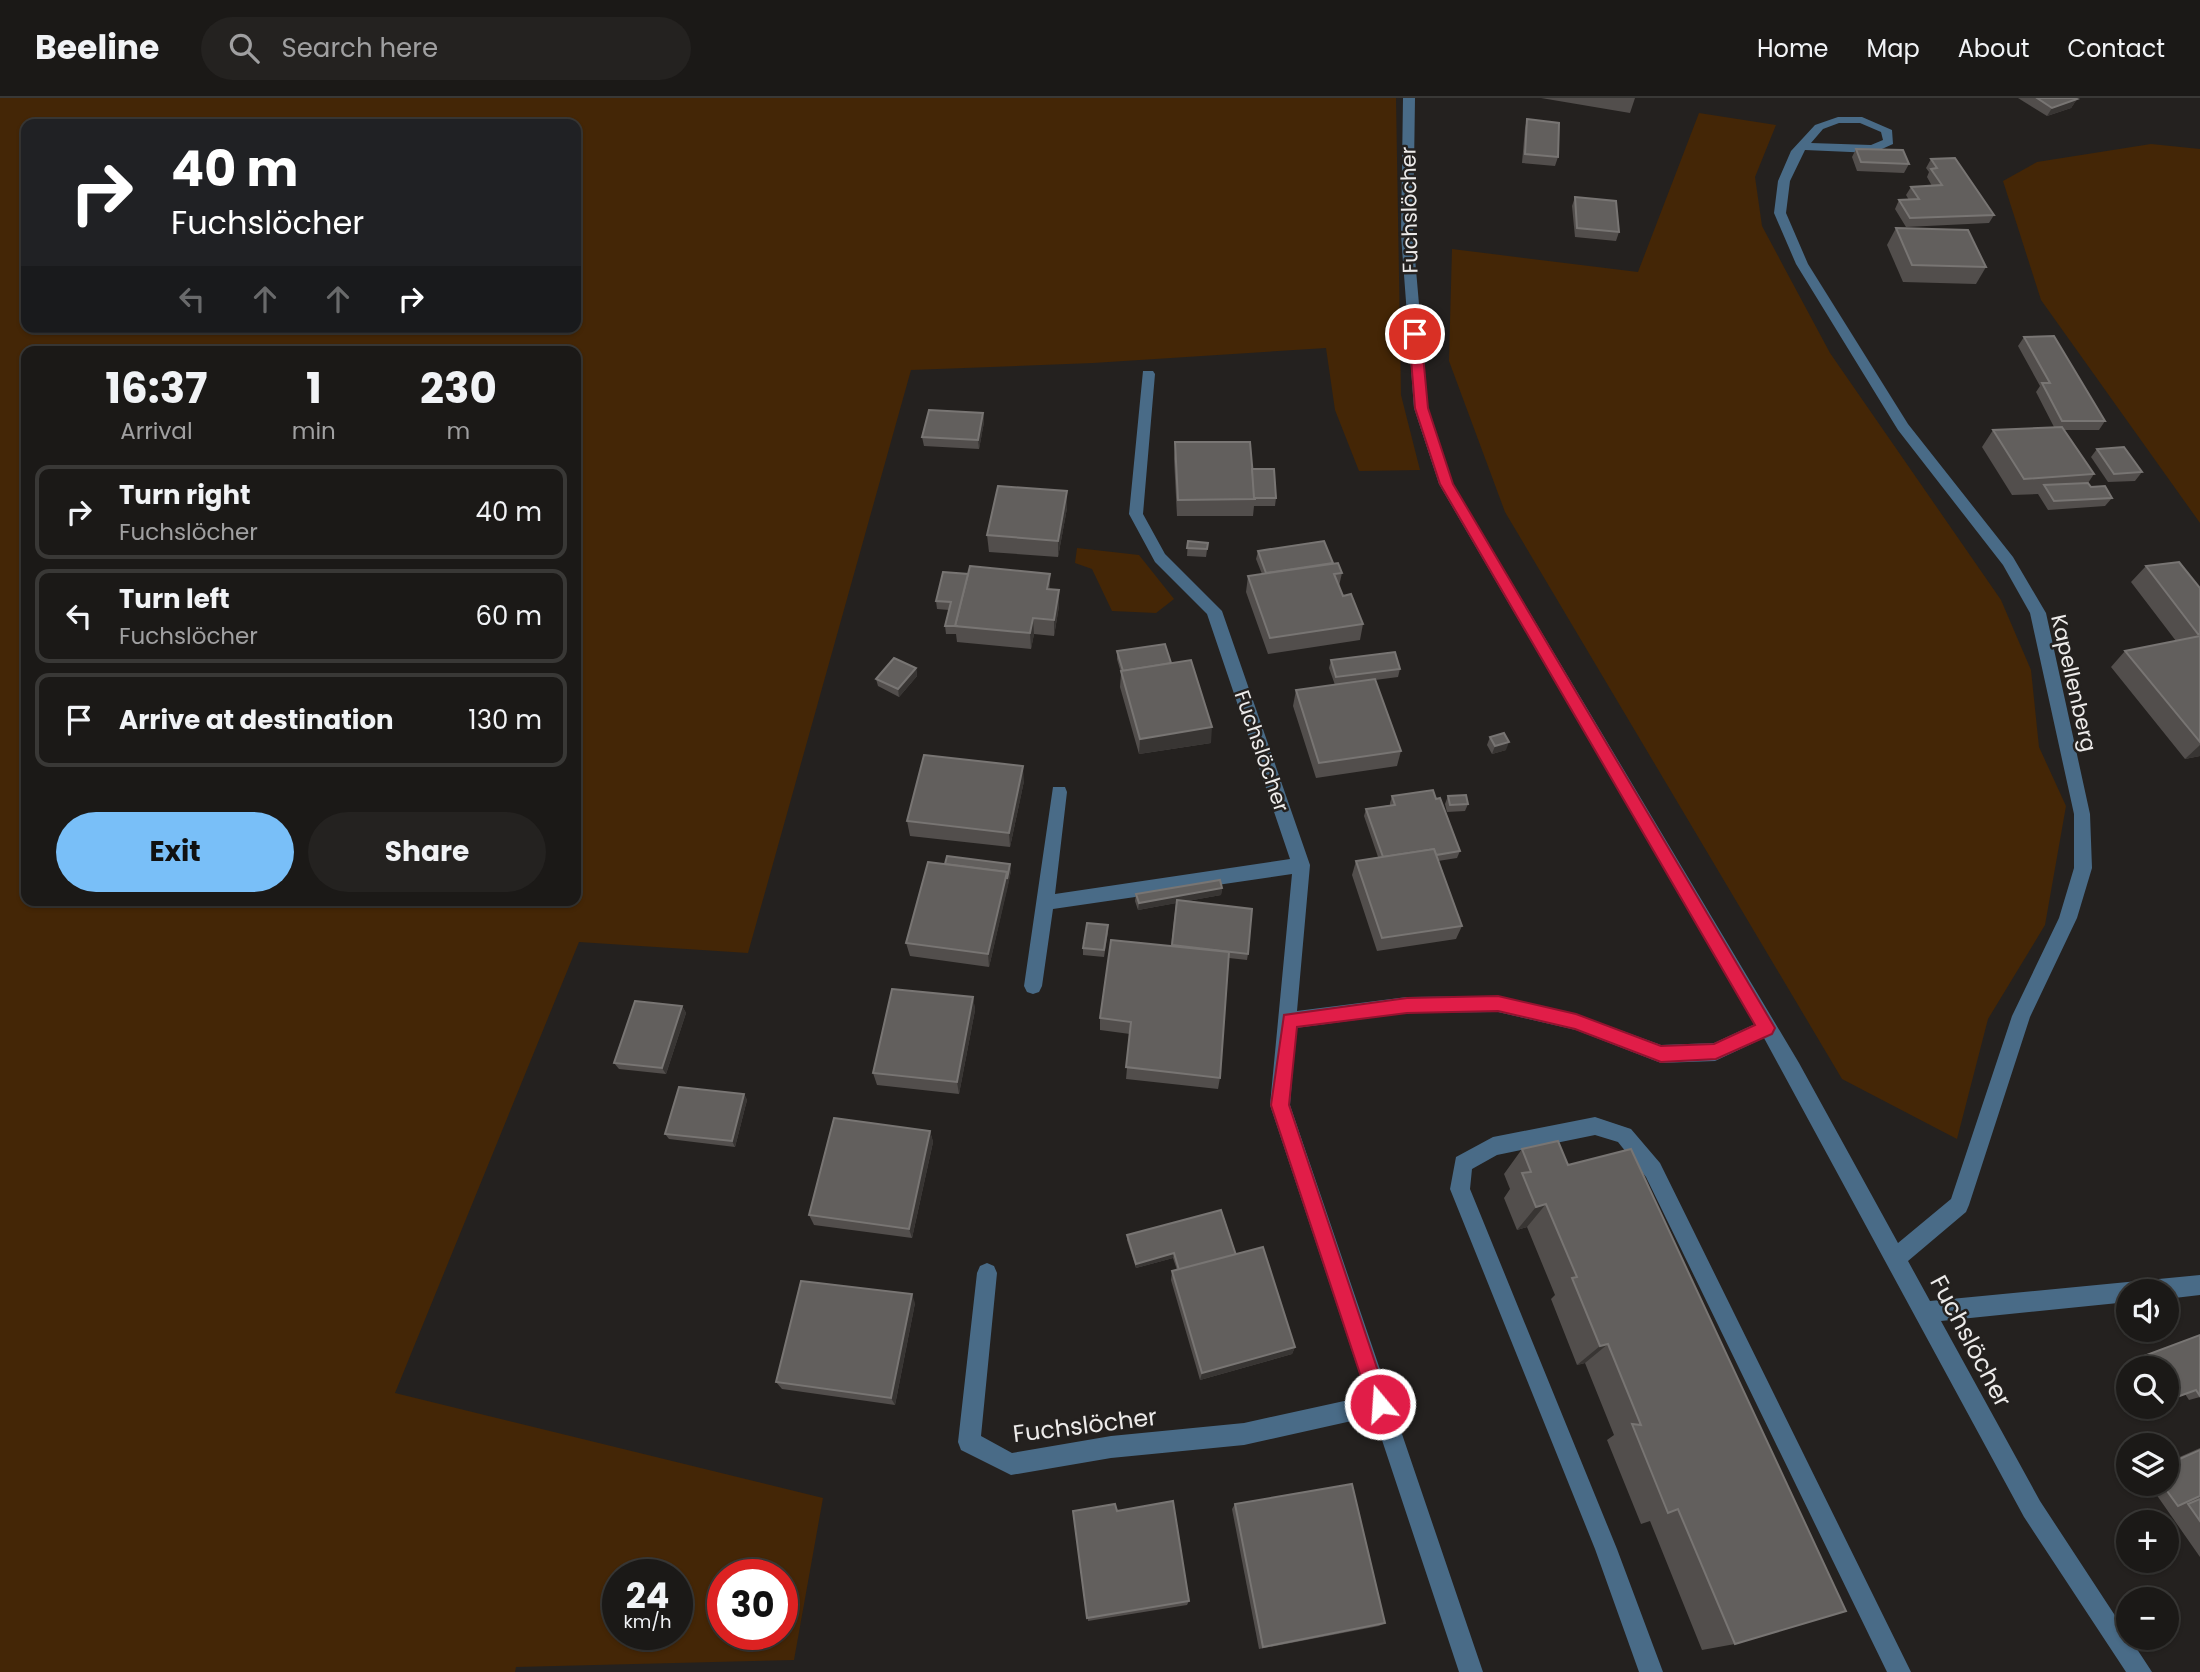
<!DOCTYPE html>
<html lang="en">
<head>
<meta charset="utf-8">
<style>
  :root { --surface:#1b1917; --page:#242220; --text:#f1f3f6; --muted:#a0a0a1; --line:#393836; --accent:#79bff8 }
  body { margin:0; font-family:Poppins,sans-serif; background:var(--page); color:var(--text); height:100vh; display:flex; flex-direction:column; font-size:26px; white-space:nowrap }
  * { box-sizing:border-box; margin:0 }
  p { font-size:23px; color:var(--muted) }
  .icon { flex:none; width:38px; height:38px; fill:none; stroke:currentColor; stroke-width:2; stroke-linecap:round; stroke-linejoin:round }
  .map { position:relative; flex:1; overflow:hidden }
  .panel { position:absolute; left:21px; top:248px; width:560px; height:560px; display:flex; flex-direction:column; background:var(--surface); border-radius:14px; box-shadow:0 2px 5px #0004,0 0 0 2px var(--line) }
  .panel>* { flex:none }
  .top-card { position:absolute; left:21px; top:21px; width:560px; height:214px; border-radius:14px; box-shadow:0 2px 5px #0004,0 0 0 2px var(--line); background:#202124; color:#fff; overflow:hidden }
  .controls { position:absolute; left:2116px; top:1181px; display:grid; gap:14px }
  .controls a { display:grid; place-items:center; width:63px; height:63px; border-radius:50%; background:var(--surface); box-shadow:0 2px 5px #0004,0 0 0 2px var(--line); font-size:35px }
  .speed { position:absolute; left:602px; top:1461px; display:flex; gap:14px; font-size:35px; font-weight:700; text-align:center }
  .speed>* { display:grid; place-content:center; width:91px; height:91px; border-radius:50%; background:var(--surface); box-shadow:0 2px 5px #0004,0 0 0 2px var(--line); line-height:1 }
  .speed small { font-size:18px; font-weight:400 }
  .speed .limit { border:10px solid #d22; background:#fff; color:#111 }
  .pin { position:absolute; display:grid; place-items:center; width:60px; height:60px; color:#fff; margin:-30px; border:4px solid #fff; border-radius:50%; box-shadow:0 2px 7px #0007 }
  .me { position:absolute; width:77px; margin:-38px; rotate:342deg; stroke-linejoin:round; filter:drop-shadow(0 0 5px #0008) }
  .turn { display:flex; align-items:center; gap:24px; height:147px; padding:0 35px; font-size:32px }
  .turn .icon { width:91px; height:91px; stroke-width:2.5 }
  .turn b { display:block; font-size:49px; line-height:60px }
  .lanes { display:flex; align-items:center; height:66px; padding:0 35px; background:#0003; justify-content:center; gap:35px; direction:ltr }
  .lanes .off { opacity:.35 }
  .eta { display:flex; justify-content:space-evenly; align-items:center; height:119px; text-align:center }
  .eta b { font-size:42px; font-weight:700; line-height:49px }
  .primary-button { display:flex; gap:14px; margin-top:auto; padding:14px 35px }
  .primary-button a { flex:1; height:80px; border-radius:42px; background:var(--accent); color:#111; font-size:28px; font-weight:700; line-height:80px; text-align:center }
  .primary-button a+a { background:var(--page); color:var(--text) }
  ul { padding:0; list-style:none }
  li { display:flex; align-items:center; gap:21px; height:94px; margin:0 14px 10px; padding:0 21px; border:4px solid var(--line); border-radius:14px }
  li div { flex:1 }
  li b { display:block; font-size:26px }
  li em { font-style:normal }
  header { display:flex; align-items:center; gap:42px; box-sizing:border-box; height:98px; padding:0 35px; background:var(--surface); border-bottom:2px solid var(--line) }
  header strong { font-size:33px }
  nav { display:flex; gap:38px; margin-inline-start:auto; font-size:24px }
  .search { width:490px; height:63px; background:var(--page); display:flex; align-items:center; gap:18px; box-sizing:border-box; padding:0 24px; border-radius:38px; color:var(--muted); font-size:26px }
  .map>svg:first-child { display:block }
  .green { fill:#442606; fill-rule:evenodd }
  .lines { fill:none; stroke-linecap:round; stroke-linejoin:round }
  .minor { fill:#496b87; fill-rule:evenodd }
  .wall { fill:#524e4c }
  .shaded-wall { fill:#383533 }
  .building { fill:#625f5d; stroke:#787573; stroke-width:2 }
  .route { fill:#e11d48; stroke:#92132f; stroke-width:2 }
  .labels { text-anchor:middle; dominant-baseline:central; stroke-width:5; stroke-linejoin:round; paint-order:stroke }
  .street-label { font-size:21px; fill:#edebea; stroke:#24211f }
  .near-street-label { font-size:24px; fill:#edebea; stroke:#24211f }
</style>
</head>
<body>
<header>
<strong>Beeline</strong>
<div class="search"><svg class="icon" aria-label="search" viewBox="0 0 24 24"><circle cx="10" cy="10" r="6"/><path d="M15 15l6 6"/></svg>Search here</div>
<nav><a>Home</a><a>Map</a><a>About</a><a>Contact</a></nav>
</header>
<div class="map">
<svg width="2200" height="1574" viewBox="0 0 2200 1574">
  <rect width="100%" height="100%" fill="#24211f"/>
  <g class="green">
    <path d="M0,0H1396L1401,297L1420,372L1359,373L1335,312L1326,250L1093,265L911,272L748,855L579,844L395,1295L823,1400L794,1562L516,1569L515,1574H0ZM576,26V229H26V26ZM26,254H576V803H26ZM677,1477V1536H618V1477ZM723,1477H782V1536H723Z"/>
    <path d="M1699,15L1776,27L1755,79L1762,128L1830,255L2001,502L2031,572L2039,649L2066,708L2045,827L1988,921L1957,1041L1842,981L1505,414L1449,263L1452,151L1638,174Z"/>
    <path d="M2151,46L2200,51V425L2041,202L2003,83L2037,64Z"/>
    <path d="M1077,450L1139,457L1174,501L1156,515L1112,513L1092,471L1075,465Z"/>
  </g>
  <g class="lines">
    <g class="minor">
      <path d="M1403,0H1415L1413,137L1428,310L1453,386L1799,965L1898,1145L1951,1101L2012,918L2059,820L2074,770V716L2030,515L2003,467L1898,332L1796,166L1774,115L1778,83L1791,53L1815,27L1838,19H1862L1892,32L1893,46L1873,55L1805,52L1790,83L1786,115L1808,166L1908,326L2013,459L2046,515L2090,716L2092,770L2077,820L2030,919L1969,1107L1966,1114L1908,1163L1930,1203L2200,1177V1197L2166,1201V1194H2128V1204L1941,1223L2040,1403L2152,1574H2126L2024,1419L1764,940L1715,963L1661,965L1576,932L1498,914L1407,915L1296,930L1290,1007L1483,1574H1459L1374,1318L1244,1347L1111,1360L1011,1377L961,1352L958,1344L977,1175L980,1168L987,1165L994,1168L997,1175L981,1338L1012,1355L1111,1338L1244,1325L1367,1298L1270,1007L1292,776L1053,811L1042,888L1039,894L1033,896L1027,894L1024,888L1053,689H1065L1067,694L1055,796L1290,761L1207,516L1155,464L1129,416L1143,273H1153L1155,276L1143,416L1165,456L1222,513L1310,767L1297,913L1407,899L1498,898L1576,916L1661,947L1714,945L1755,926L1439,386L1414,310L1401,137ZM1839,25H1860L1881,34L1883,42L1871,47L1811,45L1823,31Z"/>
      <path d="M1595,1019L1631,1031L1660,1065L1911,1574H1887L1646,1079L1618,1044L1595,1037L1497,1057L1472,1071L1470,1091L1617,1451L1663,1574H1639L1595,1451L1450,1091L1456,1059L1493,1039Z"/>
    </g>
  </g>
  <g class="wall">
    <path d="M1541,0H1635L1630,15Z"/>
    <path d="M2018,0H2074L2077,1L2071,10L2047,18Z"/>
    <path d="M1527,21L1558,59L1555,68L1522,65L1525,30Z"/>
    <path d="M1856,51L1909,66L1904,75L1857,73L1852,59Z"/>
    <path d="M1931,61L1994,117L1989,125L1906,129L1895,111L1899,102H1909L1906,97L1911,89L1932,88L1927,79L1929,74L1926,70Z"/>
    <path d="M1575,99L1619,134L1616,143L1575,139L1572,108Z"/>
    <path d="M1896,130L1986,169L1976,186L1903,184L1887,147Z"/>
    <path d="M2024,239L2105,323L2099,332H2064L2094,376L2088,385L2091,389L2112,400L2105,408L2048,412L2038,396L2012,397L1982,349L1993,332L2054,329L2036,294L2040,288L2018,248Z"/>
    <path d="M983,315L984,324L979,351L924,348L922,339Z"/>
    <path d="M1175,344L1252,371L1276,400L1275,408H1254L1253,418H1177L1174,361Z"/>
    <path d="M2097,351L2142,374L2135,383L2108,384L2091,359Z"/>
    <path d="M1067,410L1058,459L989,454L987,437Z"/>
    <path d="M1188,443L1208,445L1206,459L1187,458Z"/>
    <path d="M1258,453L1333,465L1342,475L1339,488L1343,498L1363,526L1360,542L1268,556L1246,494L1248,478L1262,476L1256,461Z"/>
    <path d="M2146,468L2200,490V658L2185,661L2111,569L2125,553L2176,543L2131,484Z"/>
    <path d="M1050,491L1059,492V508L1054,538L1034,536L1031,551L957,544L956,536H946L945,528L949,512L937,511L936,503Z"/>
    <path d="M1117,553L1171,565L1211,645L1139,656L1120,589L1121,575L1117,561Z"/>
    <path d="M1331,562L1400,571L1398,579L1375,582L1401,653L1397,668L1316,680L1293,608L1296,592L1335,587L1329,570Z"/>
    <path d="M916,570L917,578L899,599L878,588L876,581Z"/>
    <path d="M1490,639L1506,652L1492,656L1487,647Z"/>
    <path d="M1024,683L1010,749L910,738L907,723Z"/>
    <path d="M1392,698L1436,701L1460,753L1457,760L1438,763L1462,828L1456,841L1377,853L1352,777L1356,763L1378,759L1364,718L1366,711L1390,707V705Z"/>
    <path d="M1448,698L1468,706L1465,713L1447,714L1445,706Z"/>
    <path d="M1011,773L989,869L910,858L906,845Z"/>
    <path d="M1222,790L1221,797L1187,803L1248,856L1247,862L1229,860L1220,980L1218,991L1126,981L1130,936L1100,932V920L1171,848L1176,805L1138,812L1135,803L1136,796Z"/>
    <path d="M1108,834L1104,859L1083,857V850Z"/>
    <path d="M973,899L975,912L959,996L877,987L873,975Z"/>
    <path d="M682,908L686,915L666,976L619,971L614,965Z"/>
    <path d="M744,996L747,1002L735,1049L669,1041L665,1036Z"/>
    <path d="M930,1033L933,1044L912,1140L814,1127L809,1117Z"/>
    <path d="M1558,1043L1735,1546L1702,1552L1650,1423L1641,1426L1607,1342L1614,1337L1585,1265L1577,1267L1551,1201L1555,1197L1527,1129L1517,1132L1504,1100L1510,1091L1504,1076L1522,1051Z"/>
    <path d="M1127,1137L1236,1157L1295,1249L1292,1256L1200,1282L1171,1182L1172,1173L1177,1172L1173,1160L1136,1170L1127,1142Z"/>
    <path d="M915,1205L895,1307L782,1291L776,1284Z"/>
    <path d="M2200,1237V1299L2189,1302L2185,1296L2166,1303V1270H2140L2134,1262Z"/>
    <path d="M2200,1350V1459L2149,1386H2166V1365Z"/>
    <path d="M1235,1406L1385,1525L1379,1528L1259,1551L1232,1411Z"/>
    <path d="M1073,1413L1189,1503L1187,1507L1088,1523Z"/>
  </g>
  <g class="shaded-wall">
    <path d="M2077,1L2071,10L2047,18L2052,10Z"/>
    <path d="M983,315L984,324L979,351L978,342Z"/>
    <path d="M1067,393V410L1058,459V443Z"/>
    <path d="M1050,476V492L1047,491Z"/>
    <path d="M1059,492V508L1054,538V522Z"/>
    <path d="M1033,520L1034,536L1031,551L1030,535Z"/>
    <path d="M916,570L917,578L899,599L898,591Z"/>
    <path d="M1212,629L1211,645L1139,656L1140,641Z"/>
    <path d="M1509,644L1506,652L1492,656L1495,648Z"/>
    <path d="M2200,647V658L2185,661Z"/>
    <path d="M1023,668L1024,683L1010,749L1009,735Z"/>
    <path d="M1010,766L1011,773L1008,788L1007,781Z"/>
    <path d="M1007,774L1008,788L989,869L988,856Z"/>
    <path d="M1222,790L1221,797L1138,812L1139,805Z"/>
    <path d="M973,899L975,912L959,996L957,984Z"/>
    <path d="M682,908L686,915L666,976L662,970Z"/>
    <path d="M744,996L747,1002L735,1049L732,1043Z"/>
    <path d="M930,1033L933,1044L912,1140L909,1131Z"/>
    <path d="M1546,1106L1527,1129L1517,1132L1536,1109Z"/>
    <path d="M1174,1155L1173,1160L1136,1170V1166Z"/>
    <path d="M912,1196L915,1205L895,1307L891,1300Z"/>
    <path d="M1608,1246L1585,1265L1577,1267L1600,1248Z"/>
    <path d="M1295,1249L1292,1256L1200,1282L1202,1275Z"/>
  </g>
  <g class="building">
    <path d="M2037,0H2074L2077,1L2052,10Z"/>
    <path d="M1527,21L1559,25L1558,59L1525,56Z"/>
    <path d="M1856,51L1903,52L1909,66L1861,64Z"/>
    <path d="M1955,60L1994,117L1910,120L1899,102L1919,101L1911,89L1942,87L1931,71L1937,70L1931,61Z"/>
    <path d="M1575,99L1616,103L1619,134L1577,130Z"/>
    <path d="M1896,130L1968,132L1986,169L1912,167Z"/>
    <path d="M2054,238L2105,323H2062L2042,285H2050L2024,239Z"/>
    <path d="M929,312L983,315L978,342L922,339Z"/>
    <path d="M2062,329L2094,376L2024,381L1993,332Z"/>
    <path d="M1175,344H1250L1255,401L1178,402Z"/>
    <path d="M2124,349L2142,374L2114,376L2097,351Z"/>
    <path d="M1252,371H1274L1276,400H1254Z"/>
    <path d="M2088,385L2091,389L2105,388L2112,400L2054,403L2044,387Z"/>
    <path d="M998,388L1067,393L1058,443L987,437Z"/>
    <path d="M1188,443L1208,445L1207,451L1187,450Z"/>
    <path d="M1324,443L1333,465L1266,475L1258,453Z"/>
    <path d="M2179,464L2200,490V536H2198L2146,468Z"/>
    <path d="M1338,465L1342,475L1334,476L1343,498L1351,496L1363,526L1270,540L1248,478Z"/>
    <path d="M970,468L1050,476L1047,491L1059,492L1054,522L1033,520L1030,535L955,528Z"/>
    <path d="M943,474L968,476L955,528H958H945L951,504L936,503Z"/>
    <path d="M2200,538V644L2125,553Z"/>
    <path d="M1165,546L1171,565L1123,573L1117,553Z"/>
    <path d="M1395,554L1400,571L1336,579L1331,562Z"/>
    <path d="M894,560L916,570L898,591L876,581Z"/>
    <path d="M1191,562L1212,629L1140,641L1121,573Z"/>
    <path d="M1375,581L1401,653L1319,665L1296,592Z"/>
    <path d="M1504,635L1509,644L1495,648L1490,639Z"/>
    <path d="M924,657L1023,668L1009,735L907,723Z"/>
    <path d="M1433,692L1436,701L1440,700L1460,753L1436,757L1434,751L1383,759L1366,711L1395,707L1392,698Z"/>
    <path d="M1466,697L1468,706L1450,707L1448,698Z"/>
    <path d="M1434,751L1462,828L1382,840L1356,763Z"/>
    <path d="M947,758L1010,766L1007,781V774L945,766Z"/>
    <path d="M928,764L1007,774L988,856L906,845Z"/>
    <path d="M1220,782L1222,790L1139,805L1136,796Z"/>
    <path d="M1177,802L1252,811L1248,856L1172,847Z"/>
    <path d="M1087,825L1108,827L1104,852L1083,850Z"/>
    <path d="M1111,842L1229,854L1220,980L1126,969L1131,924L1100,920Z"/>
    <path d="M892,891L973,899L957,984L873,975Z"/>
    <path d="M635,903L682,908L662,970L614,965Z"/>
    <path d="M679,989L744,996L732,1043L665,1036Z"/>
    <path d="M834,1020L930,1033L909,1131L809,1117Z"/>
    <path d="M1558,1043L1568,1067L1631,1051L1846,1513L1735,1546L1678,1411L1668,1415L1632,1326L1641,1327L1608,1246L1600,1248L1572,1180L1577,1179L1546,1106L1536,1109L1522,1075L1531,1074L1522,1051Z"/>
    <path d="M1221,1112L1236,1157L1179,1172L1174,1155L1136,1166L1127,1137Z"/>
    <path d="M1263,1149L1295,1249L1202,1275L1172,1173Z"/>
    <path d="M801,1183L912,1196L891,1300L776,1284Z"/>
    <path d="M2200,1237V1298L2196,1292L2174,1300L2166,1289V1270H2153L2144,1258Z"/>
    <path d="M2200,1352V1398L2178,1408L2162,1386H2166V1367Z"/>
    <path d="M1352,1386L1385,1525L1263,1549L1235,1406Z"/>
    <path d="M2200,1401V1423L2188,1406Z"/>
    <path d="M1173,1403L1189,1503L1087,1520L1073,1413L1115,1406L1117,1413Z"/>
  </g>
  <path class="route" d="M1415,232L1421,236L1428,310L1453,386L1775,930L1772,936L1716,961L1661,964L1575,931L1498,913L1407,915L1297,929L1289,1007L1389,1306L1386,1313L1380,1316L1373,1313L1370,1306L1271,1007L1284,917L1407,900L1498,898L1576,916L1661,948L1714,946L1755,927L1440,386L1415,310L1409,236Z"/>
  <g class="labels">
    <g class="street-label">
      <text transform="translate(1409 112) rotate(-91)">Fuchslöcher</text>
      <text transform="translate(2074 585) rotate(77)">Kapellenberg</text>
      <text transform="translate(1262 653) rotate(71)">Fuchslöcher</text>
    </g>
    <g class="near-street-label">
      <text transform="translate(1971 1243) rotate(62)">Fuchslöcher</text>
      <text transform="translate(1085 1327) rotate(-7)">Fuchslöcher</text>
    </g>
  </g>
</svg>
<div class="controls">
<a><svg class="icon" aria-label="sound" viewBox="0 0 24 24"><path d="M4 9h4l5-4v14l-5-4H4zM17 9q2 3 0 6"/></svg></a>
<a><svg class="icon" aria-label="search" viewBox="0 0 24 24"><circle cx="10" cy="10" r="6"/><path d="M15 15l6 6"/></svg></a>
<a><svg class="icon" aria-label="layers" viewBox="0 0 24 24"><path d="M12 4l9 5-9 5-9-5zM3 14l9 5 9-5"/></svg></a>
<a>+</a>
<a>−</a>
</div>
<div class="speed"><div>24<small>km/h</small></div><div class="limit">30</div></div>
<div class="pin" style="left:1415px;top:236px;background:#d93025"><svg class="icon" aria-label="arrive" viewBox="0 0 24 24"><path d="M6 21V4h12l-3 4 3 4H6"/></svg></div>
<svg class="me" style="left:1380px;top:1306px" viewBox="-20 -20 40 40"><circle r="17" fill="#e11d48" stroke="#fff" stroke-width="3"/><path d="M0-11L8 9 0 5-8 9z" fill="#fff"/></svg>
<div class="top-card">
<div class="turn"><svg class="icon" aria-label="right" viewBox="0 0 24 24"><path d="M7 20v-9h11M14 6l5 5-5 5"/></svg><div><b>40 m</b>Fuchslöcher</div></div>
<div class="lanes"><svg class="icon off" aria-label="left" viewBox="0 0 24 24"><path d="M17 20v-9H6M10 6l-5 5 5 5"/></svg><svg class="icon off" aria-label="ahead" viewBox="0 0 24 24"><path d="M12 20V5M6 11l6-6 6 6"/></svg><svg class="icon off" aria-label="ahead" viewBox="0 0 24 24"><path d="M12 20V5M6 11l6-6 6 6"/></svg><svg class="icon" aria-label="right" viewBox="0 0 24 24"><path d="M7 20v-9h11M14 6l5 5-5 5"/></svg></div>
</div>
<section class="panel">
<div class="eta">
<div><b>16:37</b><p>Arrival</p></div>
<div><b>1</b><p>min</p></div>
<div><b>230</b><p>m</p></div>
</div>
<ul>
<li><svg class="icon" aria-label="right" viewBox="0 0 24 24"><path d="M7 20v-9h11M14 6l5 5-5 5"/></svg><div><b>Turn right</b><p>Fuchslöcher</p></div><em>40 m</em></li>
<li><svg class="icon" aria-label="left" viewBox="0 0 24 24"><path d="M17 20v-9H6M10 6l-5 5 5 5"/></svg><div><b>Turn left</b><p>Fuchslöcher</p></div><em>60 m</em></li>
<li><svg class="icon" aria-label="arrive" viewBox="0 0 24 24"><path d="M6 21V4h12l-3 4 3 4H6"/></svg><div><b>Arrive at destination</b></div><em>130 m</em></li>
</ul>
<div class="primary-button"><a>Exit</a><a>Share</a></div>
</section>
</div>
</body>
</html>
